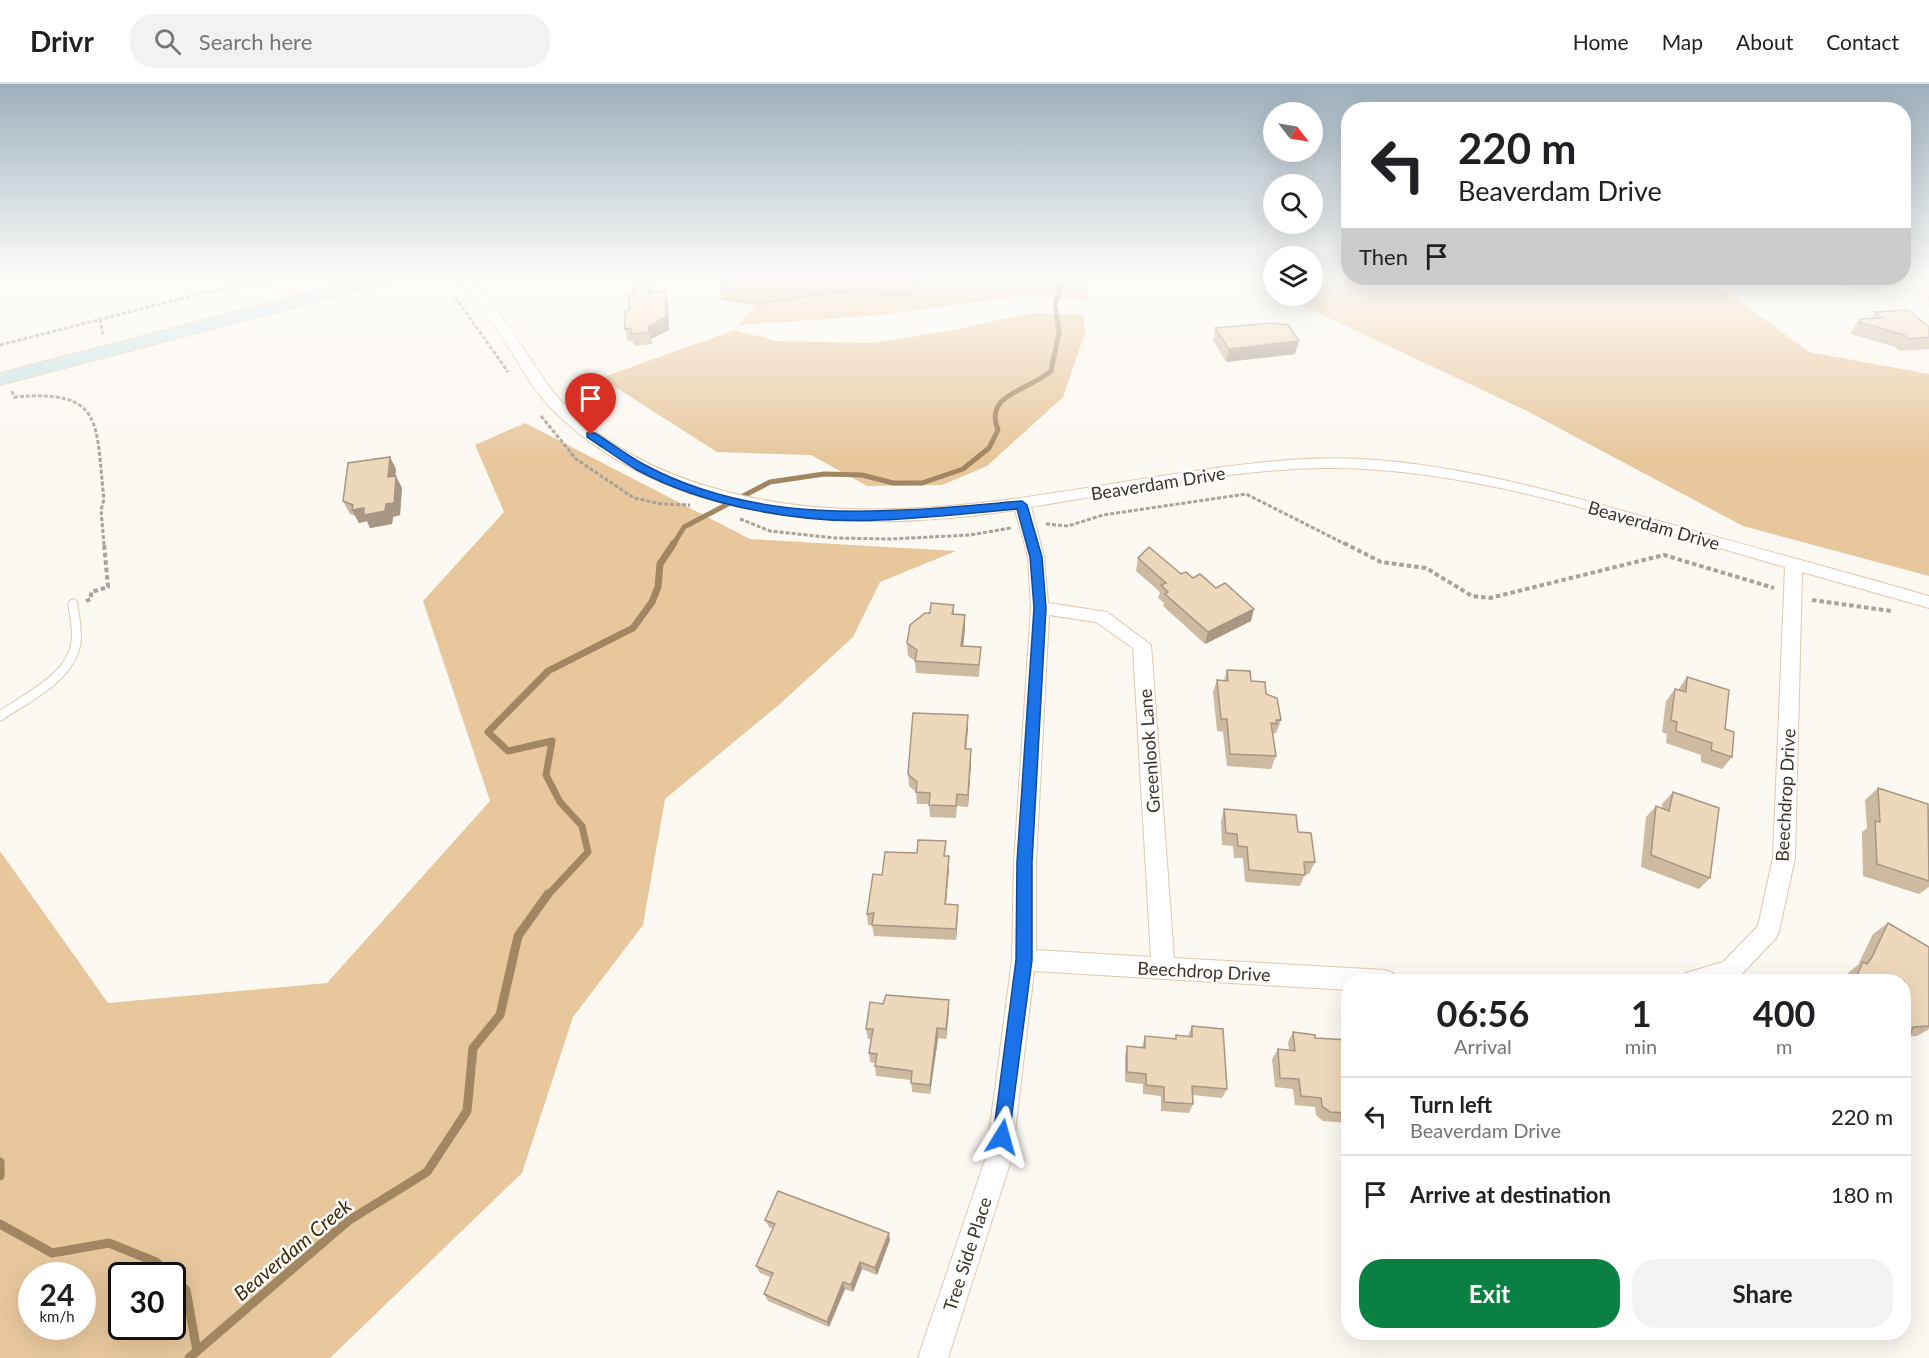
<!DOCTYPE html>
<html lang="en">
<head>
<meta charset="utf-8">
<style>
  :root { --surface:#fff; --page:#f2f2f2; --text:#202124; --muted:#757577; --line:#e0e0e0; --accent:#0b8043 }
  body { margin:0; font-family:Lato,sans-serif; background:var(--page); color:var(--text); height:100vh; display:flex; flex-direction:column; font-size:22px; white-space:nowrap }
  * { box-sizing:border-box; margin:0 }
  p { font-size:20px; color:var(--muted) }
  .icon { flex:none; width:33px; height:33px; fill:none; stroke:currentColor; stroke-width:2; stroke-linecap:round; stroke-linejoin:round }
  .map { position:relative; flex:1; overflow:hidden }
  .details { position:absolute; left:1341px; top:890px; width:570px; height:366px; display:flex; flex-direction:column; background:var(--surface); border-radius:24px; box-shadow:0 6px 24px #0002 }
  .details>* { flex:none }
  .top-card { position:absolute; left:1341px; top:18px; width:570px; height:183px; border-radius:24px; box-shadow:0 6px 24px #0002; background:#fff; color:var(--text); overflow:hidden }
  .needle { width:39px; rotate:121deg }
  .controls { position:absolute; left:1263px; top:18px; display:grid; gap:12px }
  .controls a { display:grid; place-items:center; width:60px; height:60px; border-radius:50%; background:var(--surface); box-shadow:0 6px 24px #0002; font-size:30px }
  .speed { position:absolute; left:18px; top:1178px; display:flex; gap:12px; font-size:30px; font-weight:700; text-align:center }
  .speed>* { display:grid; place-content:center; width:78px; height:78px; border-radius:50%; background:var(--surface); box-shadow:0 6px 24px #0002; line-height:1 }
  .speed small { font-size:15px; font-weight:400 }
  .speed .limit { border:3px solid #111; border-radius:9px; background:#fff; color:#111 }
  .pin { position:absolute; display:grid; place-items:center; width:51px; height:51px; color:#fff; margin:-62px -26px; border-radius:50% 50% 50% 0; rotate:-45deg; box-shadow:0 0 6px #0007 }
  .pin .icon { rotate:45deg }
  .me { position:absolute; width:66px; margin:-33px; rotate:8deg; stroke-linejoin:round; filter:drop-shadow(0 0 4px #0008) }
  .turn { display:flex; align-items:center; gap:21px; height:126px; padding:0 18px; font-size:27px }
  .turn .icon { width:78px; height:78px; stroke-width:2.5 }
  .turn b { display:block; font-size:42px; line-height:51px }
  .then { display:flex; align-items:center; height:57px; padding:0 18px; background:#0003; gap:12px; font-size:22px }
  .eta { display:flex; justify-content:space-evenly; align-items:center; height:102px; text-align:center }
  .eta b { font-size:36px; font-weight:700; line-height:42px }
  .cta { display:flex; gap:12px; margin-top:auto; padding:12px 18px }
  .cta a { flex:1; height:69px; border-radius:24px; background:var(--accent); color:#fff; font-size:24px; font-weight:700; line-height:69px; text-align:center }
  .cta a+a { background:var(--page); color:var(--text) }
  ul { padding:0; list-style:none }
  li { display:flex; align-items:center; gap:18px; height:78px; padding:0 18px; border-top:2px solid var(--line) }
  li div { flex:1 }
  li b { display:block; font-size:22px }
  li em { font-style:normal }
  header { display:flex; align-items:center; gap:36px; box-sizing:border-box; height:84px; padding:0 30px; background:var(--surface); border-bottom:2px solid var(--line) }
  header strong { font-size:28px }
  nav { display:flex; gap:33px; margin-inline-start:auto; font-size:21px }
  .search { width:420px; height:54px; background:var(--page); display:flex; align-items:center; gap:15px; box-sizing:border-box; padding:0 21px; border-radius:24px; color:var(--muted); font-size:22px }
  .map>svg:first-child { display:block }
  .green { fill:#e8c79d; fill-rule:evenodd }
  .water { fill:#cea979; stroke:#a28661; stroke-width:1.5 }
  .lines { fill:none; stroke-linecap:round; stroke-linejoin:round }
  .stream-far2 { stroke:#a28661; stroke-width:5 }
  .stream-far1 { stroke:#a28661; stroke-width:7 }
  .stream { stroke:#a28661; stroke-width:9 }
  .lane-casing { stroke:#e0c9ad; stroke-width:11 }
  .street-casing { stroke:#e0c9ad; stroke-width:2 }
  .secondary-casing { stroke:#e0c9ad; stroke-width:2 }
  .path-far1 { stroke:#a8a299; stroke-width:3; stroke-dasharray:4 2; stroke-linecap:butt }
  .path { stroke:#a8a299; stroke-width:4; stroke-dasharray:4.5 3; stroke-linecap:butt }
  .lane { stroke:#fff; stroke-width:9 }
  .street { fill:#fff; fill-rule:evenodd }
  .secondary { fill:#c7e2e5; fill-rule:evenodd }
  .wall { fill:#cdbaa1 }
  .shaded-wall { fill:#a79783 }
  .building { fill:#eed8bb; stroke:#a79783; stroke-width:1.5 }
  .route { fill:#1a73e8; stroke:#114b97; stroke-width:1.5 }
  .labels { text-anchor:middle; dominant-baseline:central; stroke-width:5; stroke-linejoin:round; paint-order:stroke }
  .street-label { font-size:18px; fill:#3d3429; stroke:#fff }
  .water-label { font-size:20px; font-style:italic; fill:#402700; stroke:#fff }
</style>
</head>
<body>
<header>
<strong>Drivr</strong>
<div class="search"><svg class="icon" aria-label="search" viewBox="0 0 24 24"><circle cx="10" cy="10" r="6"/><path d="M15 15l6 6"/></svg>Search here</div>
<nav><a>Home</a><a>Map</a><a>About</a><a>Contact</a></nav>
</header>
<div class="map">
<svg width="1929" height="1274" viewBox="0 0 1929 1274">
  <rect width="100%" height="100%" fill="#fcf8f2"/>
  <g class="green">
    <path d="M917,194H1087L1088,217L1029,211L882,231L739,241L756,220L919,200Z"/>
    <path d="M1313,194H1673L1726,207L1809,268L1929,290V492L1743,442L1527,327L1282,212H1312Z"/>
    <path d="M1030,229L1083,230L1085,249L1063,313L987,382L942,401L867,402L811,371L717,368L601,294L734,246L777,257L872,259L949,247Z"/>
    <path d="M525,339L750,455L956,467L880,498L853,553L781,619L665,715L643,841L573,933L522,1089L330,1274H0V767L108,919L327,899L490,717L423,517L504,428L475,361ZM32,1191H82V1242H32ZM122,1191H172V1242H122Z"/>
  </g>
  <path class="water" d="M729,194H917L919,200L910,211L833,209L756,220L722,215L720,197Z"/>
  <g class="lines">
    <path class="stream-far2" d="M673,461L684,443L770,398L824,390L862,391L893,399H922L963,385L989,364L998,346C983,310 1030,306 1051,287L1059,248L1055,220L1063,194"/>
    <path class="stream-far1" d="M547,812L588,768L582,742L560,718L546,691L552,657L508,667L488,648L548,587L633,544L652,518L658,503L660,480L674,459"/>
    <g class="stream">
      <path d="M0,1078V1092"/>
      <path d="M0,1140L52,1169L109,1159L156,1178L170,1191"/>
      <path d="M172,1193L186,1206L197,1267"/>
      <path d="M189,1274L348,1137L427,1088L467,1027L473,964L500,931L518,852L548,810"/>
    </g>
    <defs>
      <path id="lane" d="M0,632C26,614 72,593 76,558C78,545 74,532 73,520"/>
      <g id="street">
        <path d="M458,194H470C483,211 497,226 509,243C531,274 547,306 575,331C624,374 681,398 744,412C891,445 1036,410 1182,389C1241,380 1302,372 1362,375C1463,381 1559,409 1655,436C1747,461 1838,486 1929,512V524L1802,488L1795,774L1779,847L1776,854L1738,894L1729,897H1682L1686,889L1723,878L1758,842L1773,774L1785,483C1639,442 1480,383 1327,384C1227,385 1128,408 1031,423L1044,473L1048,519L1107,528L1151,561L1174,874L1385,886L1393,889L1397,897H1348V906L1034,887L1012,1073L948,1274H918L986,1073L1012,876L1014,778L1031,524L1028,473L1015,426C862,450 670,443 553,326C530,304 517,274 499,248C486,229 471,213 458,194ZM1049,531L1096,538L1133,564L1151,873L1036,866V778Z"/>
        <path d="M1914,194H1926L1929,221L1922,217Z"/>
      </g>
      <path id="secondary" d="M366,194H394L391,198L0,301V289Z"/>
    </defs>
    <use href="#lane" class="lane-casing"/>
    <use href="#street" class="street-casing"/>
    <use href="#secondary" class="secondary-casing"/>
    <g class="path-far1">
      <path d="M455,213L508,288"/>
      <path d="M100,235L103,252"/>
      <path d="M0,261L203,209L278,194"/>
      <path d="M12,307L14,313C106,305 95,339 104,415L101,426L104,461"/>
      <path d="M541,332L576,375L634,414L662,420L690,421"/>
      <path d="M740,435L770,447L835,454L890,455L970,451L1011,444"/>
      <path d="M1046,440L1068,442L1103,431L1246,410L1347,461"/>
    </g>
    <g class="path">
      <path d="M1344,459L1381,478L1426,484L1472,512L1490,514L1664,471L1774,504"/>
      <path d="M1812,516L1891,527"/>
      <path d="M86,517L91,515V508L108,503L104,459"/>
    </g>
    <use href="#lane" class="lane"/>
    <use href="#street" class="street"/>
    <use href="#secondary" class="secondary"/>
  </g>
  <g class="wall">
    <path d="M647,194L650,209L665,207L668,219L669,246L651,255L652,260L634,262L633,257H628L625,245L633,210Z"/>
    <path d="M1837,194H1887V196L1879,208L1839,202Z"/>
    <path d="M1875,228L1929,243V265L1900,267L1895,263L1851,250V247L1860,235L1870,234Z"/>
    <path d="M1215,244L1295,270L1226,278L1213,256Z"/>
    <path d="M396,385L395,392L402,404L400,431L393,433L392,440L370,444L367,437L359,439L355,432L350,430L343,417Z"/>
    <path d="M1138,474L1193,494L1251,537L1205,560L1163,522L1164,519L1158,514L1160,508L1136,487Z"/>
    <path d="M954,521V530L965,544L963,562L981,563L979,593L916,589L915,577L908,572L907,559L930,529Z"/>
    <path d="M1227,586L1251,597L1266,610L1281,636L1276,649H1274L1273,652L1276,672L1271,685L1227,682L1223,648L1217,647L1213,608L1217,596H1224Z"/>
    <path d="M1687,593L1725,645L1732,673L1722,685L1701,678V671L1666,659L1667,650L1662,648L1666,617L1675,605L1678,606Z"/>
    <path d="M968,644L966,665L971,678L968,723L957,722L956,734L930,733L929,720H917L916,708L909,702L908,690Z"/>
    <path d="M1878,704L1929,725V803L1919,810L1863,792L1862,748L1867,744L1865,716Z"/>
    <path d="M1673,708L1710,794L1699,805L1641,783L1646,733L1656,722L1662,724V720Z"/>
    <path d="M1224,725L1298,748L1315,778L1309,790H1305L1300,802L1245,798L1243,774H1234L1233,762L1222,761L1221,737Z"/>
    <path d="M946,772H949V784L946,820L958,821L956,856L874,852L872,841H868L867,830L882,791Z"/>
    <path d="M1888,839L1929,863V945L1917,952L1907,953L1904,955V897H1844L1849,888L1858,881L1873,850Z"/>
    <path d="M949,916V927L946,955L938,954L930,1010L912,1008L911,996L876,992L875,982V979L870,978L869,969L871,955H868L866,945L883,920Z"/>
    <path d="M1192,942L1227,1005L1222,1014L1193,1011V1020L1189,1029L1161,1027V1012L1143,1010V1000L1125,998V972L1127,962L1142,963L1145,952L1175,955L1176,951L1188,952Z"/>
    <path d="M1293,948L1315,954L1348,956V1039L1323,1037L1316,1031L1315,1023L1295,1021L1293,1005L1275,1003L1272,975L1278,965L1289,966L1288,958Z"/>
    <path d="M765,1136L890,1156L877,1191L862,1185L853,1208L845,1205L829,1243L768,1217L764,1210L771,1193L760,1189L756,1182L773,1145L769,1143Z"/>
  </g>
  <g class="shaded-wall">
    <path d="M647,194L650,206L651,221L648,209Z"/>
    <path d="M665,207L668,219L669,246L651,255L652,260L649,248L648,243Z"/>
    <path d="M1299,257L1295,270L1226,278L1229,265Z"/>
    <path d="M390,373L396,385L394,406L388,393Z"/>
    <path d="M396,392L402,404L400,431L393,433L392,440L370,444L367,437L359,439L352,426Z"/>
    <path d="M1254,525L1251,537L1205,560L1208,548Z"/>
    <path d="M965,531V544L962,574L961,562Z"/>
    <path d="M968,631V644L965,677V665Z"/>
    <path d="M971,665V678L968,723V711Z"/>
    <path d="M949,772V784L945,831V820Z"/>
    <path d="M958,821V832L956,856V845Z"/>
    <path d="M949,916V927L946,955V945Z"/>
    <path d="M937,944L938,954L930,1010V1001Z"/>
    <path d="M889,1149L890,1156L877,1191L875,1184Z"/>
    <path d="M860,1178L862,1185L853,1208L851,1201Z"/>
    <path d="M843,1198L845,1205L829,1243L827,1238Z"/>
  </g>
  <g class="building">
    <path d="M633,194H647L648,209L665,207L666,233L648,243L649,248L631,250V244L625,245V226H629V211L633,210Z"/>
    <path d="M1870,194H1887V196Z"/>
    <path d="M1908,226L1929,243V253L1909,255L1904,251L1859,238L1860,235L1883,234L1875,228Z"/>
    <path d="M1271,239L1288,241L1299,257L1229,265L1215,244Z"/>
    <path d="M390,373L388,393L396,392L394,419L386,420L385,427L364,431V424L352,426L353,421L343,417L348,379Z"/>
    <path d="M1149,463L1181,490L1186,488L1193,494L1200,490L1216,504L1225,499L1254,525L1208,548L1165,510L1168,508L1161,501L1166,499L1138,474Z"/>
    <path d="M931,519L954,521L952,530L965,531L961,562L981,563L979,581L915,577L917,566L907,559L910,541L925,529H930Z"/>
    <path d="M1227,586L1250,587L1251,597L1265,598L1266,610L1277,614L1281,636H1276L1277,640L1271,639L1276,672L1230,670L1227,635H1221L1217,596L1228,597Z"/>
    <path d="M1687,593L1729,606L1725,645L1734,648L1732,673L1711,666L1712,659L1676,647L1677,638L1671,636L1675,605L1686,608Z"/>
    <path d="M913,629L968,631L965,665H971L968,711L957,710L956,722L929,721L930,709L916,708L917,698L908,690Z"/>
    <path d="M1878,704L1928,720L1929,797L1877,780L1875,737L1880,738Z"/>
    <path d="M1673,708L1719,724L1710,794L1651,771L1656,722L1669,727Z"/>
    <path d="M1224,725L1296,731L1298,748L1311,749L1315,778H1304L1305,791L1249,786L1247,763L1238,762L1237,750L1226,749Z"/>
    <path d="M918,756L946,757L944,772H949L945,820L958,821L956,845L872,841L874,829L867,830L873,790L882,791L885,768L917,769Z"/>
    <path d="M1888,839L1929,863V942L1913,943L1910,951L1904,947V897H1854L1863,878L1867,880L1872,873Z"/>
    <path d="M886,911L949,916L946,945L937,944L930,1001L911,999L912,987L875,982L877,970L869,969L873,945H866L870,918L883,920Z"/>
    <path d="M1192,942L1223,945L1227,1005L1192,1002L1193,1020L1164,1018V1003L1146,1001V990L1127,988V962L1145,964V952L1176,955V951L1192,953Z"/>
    <path d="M1293,948L1315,951V954L1348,956V1029L1330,1028L1322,1022L1321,1014L1301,1012L1299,995L1280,994L1278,965L1295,967Z"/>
    <path d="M778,1107L889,1149L875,1184L860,1178L851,1201L843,1198L827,1238L764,1210L773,1189L756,1182L775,1140L765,1136Z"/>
  </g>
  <linearGradient id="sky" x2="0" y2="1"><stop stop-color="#9db0bc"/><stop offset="0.52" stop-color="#fefcf9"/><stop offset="1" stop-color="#fefcf9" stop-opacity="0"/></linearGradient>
  <rect width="1929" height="372" fill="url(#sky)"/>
  <path class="route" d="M587,349H595C611,359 628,372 645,381C763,444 894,428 1022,417L1027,421L1042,473L1046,524L1032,778V876L1008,1060L1002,1062L995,1060L993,1053L1016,876L1017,778L1034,524L1030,473L1017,425C972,429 926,434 880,436C803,440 706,423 637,386C620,376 604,364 587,353Z"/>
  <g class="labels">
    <g class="street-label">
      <text transform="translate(1158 399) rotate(-9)">Beaverdam Drive</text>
      <text transform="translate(1654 441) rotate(16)">Beaverdam Drive</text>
      <text transform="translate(1149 667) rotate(-94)">Greenlook Lane</text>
      <text transform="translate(1785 711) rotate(-87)">Beechdrop Drive</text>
      <text transform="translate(1204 887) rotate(3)">Beechdrop Drive</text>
      <text transform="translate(967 1170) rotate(-72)">Tree Side Place</text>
    </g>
    <g class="water-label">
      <text transform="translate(292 1165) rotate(-40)">Beaverdam Creek</text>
    </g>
  </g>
</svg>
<div class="controls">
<a><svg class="needle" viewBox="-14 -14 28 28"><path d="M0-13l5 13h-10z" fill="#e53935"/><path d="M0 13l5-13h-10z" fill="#757577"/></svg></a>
<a><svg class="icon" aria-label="search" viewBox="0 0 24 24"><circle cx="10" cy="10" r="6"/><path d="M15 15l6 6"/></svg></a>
<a><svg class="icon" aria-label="layers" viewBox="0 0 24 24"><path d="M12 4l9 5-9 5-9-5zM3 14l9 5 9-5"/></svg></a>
</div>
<div class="speed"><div>24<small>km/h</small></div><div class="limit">30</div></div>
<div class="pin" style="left:591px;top:351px;background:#d93025"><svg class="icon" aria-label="arrive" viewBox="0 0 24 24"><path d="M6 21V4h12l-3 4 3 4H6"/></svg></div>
<svg class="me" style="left:1002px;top:1053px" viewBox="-20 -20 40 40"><path d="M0-17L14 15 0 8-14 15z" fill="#1a73e8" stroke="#fff" stroke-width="4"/></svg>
<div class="top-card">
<div class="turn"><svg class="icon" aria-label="left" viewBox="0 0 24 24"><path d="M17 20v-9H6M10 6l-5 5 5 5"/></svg><div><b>220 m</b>Beaverdam Drive</div></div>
<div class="then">Then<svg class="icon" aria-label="arrive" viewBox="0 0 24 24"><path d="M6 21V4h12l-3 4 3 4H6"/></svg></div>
</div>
<section class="details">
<div class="eta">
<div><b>06:56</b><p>Arrival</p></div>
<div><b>1</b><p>min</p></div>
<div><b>400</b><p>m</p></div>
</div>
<ul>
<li><svg class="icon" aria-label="left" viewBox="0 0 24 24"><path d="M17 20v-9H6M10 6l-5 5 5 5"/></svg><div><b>Turn left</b><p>Beaverdam Drive</p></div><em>220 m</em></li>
<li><svg class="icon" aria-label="arrive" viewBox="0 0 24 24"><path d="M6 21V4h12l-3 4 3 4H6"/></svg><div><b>Arrive at destination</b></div><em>180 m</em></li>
</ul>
<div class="cta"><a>Exit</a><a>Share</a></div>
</section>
</div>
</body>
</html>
